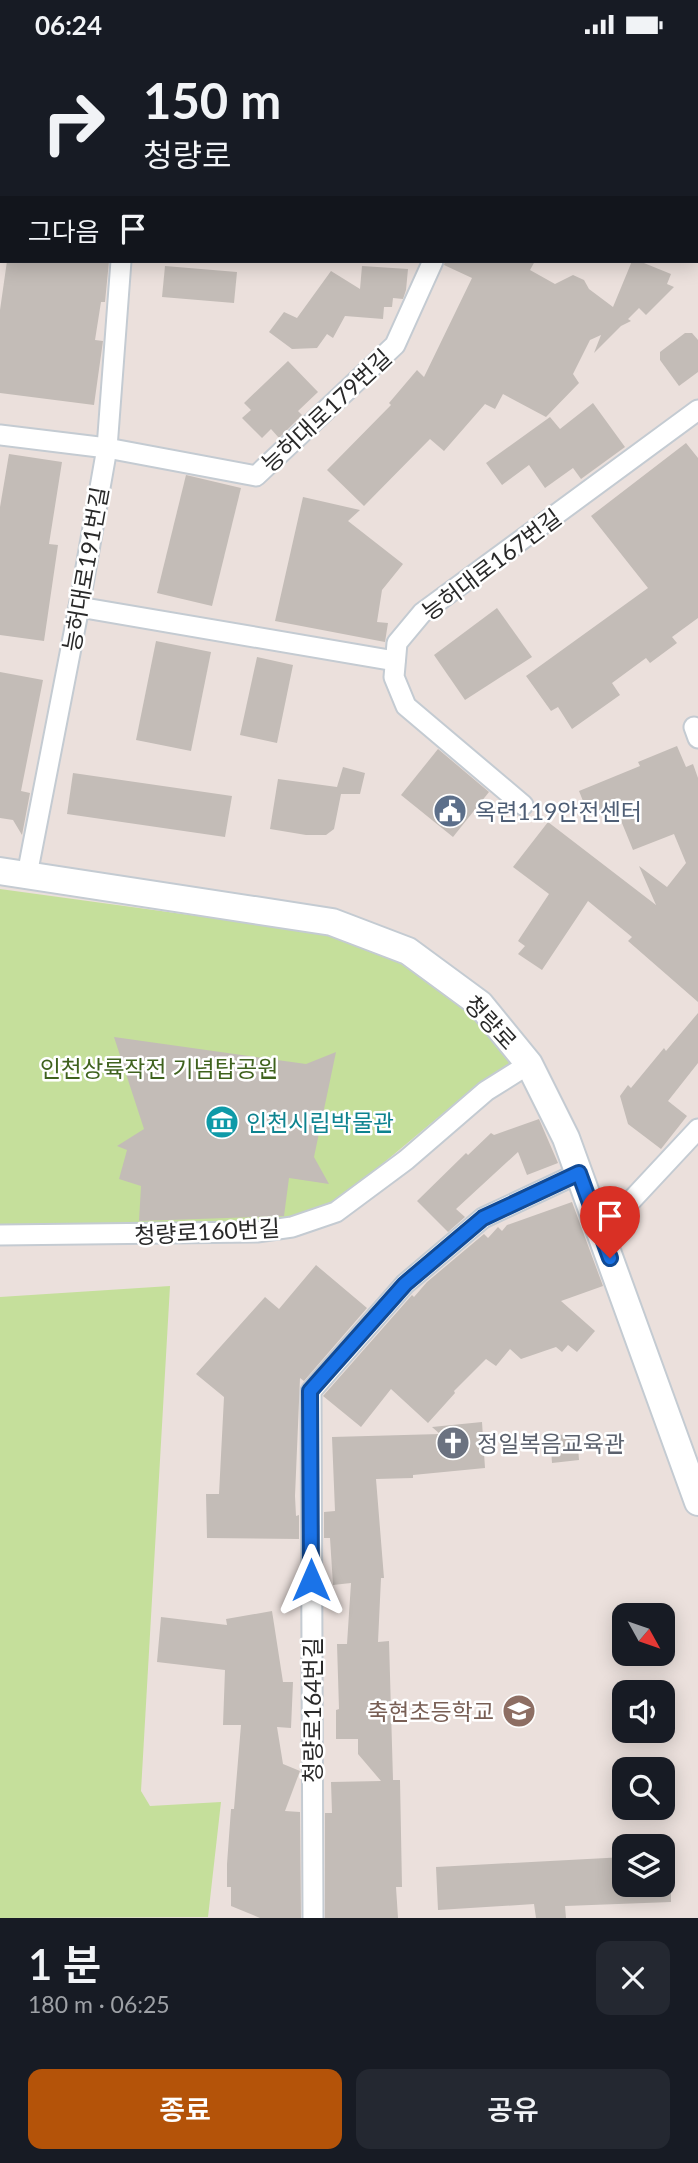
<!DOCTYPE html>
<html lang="ko">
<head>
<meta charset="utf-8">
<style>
  :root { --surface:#171b24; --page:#242831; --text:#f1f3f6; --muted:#9ea1a6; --accent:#b45309 }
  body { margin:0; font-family:Lato,"Noto Sans KR",sans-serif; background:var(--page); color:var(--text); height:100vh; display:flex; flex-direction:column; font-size:26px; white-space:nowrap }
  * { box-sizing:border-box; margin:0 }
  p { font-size:23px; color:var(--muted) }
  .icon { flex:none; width:38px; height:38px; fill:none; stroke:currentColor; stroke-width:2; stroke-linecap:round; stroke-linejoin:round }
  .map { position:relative; height:1869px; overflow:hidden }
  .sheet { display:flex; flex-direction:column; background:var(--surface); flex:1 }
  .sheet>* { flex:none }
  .hud { position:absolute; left:0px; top:0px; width:698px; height:214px; box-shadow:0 4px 18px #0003; background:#171b24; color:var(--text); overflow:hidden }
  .needle { width:46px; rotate:130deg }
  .controls { position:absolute; left:612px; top:1554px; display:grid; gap:14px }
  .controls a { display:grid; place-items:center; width:63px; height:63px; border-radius:14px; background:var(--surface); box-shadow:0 4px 18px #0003; font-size:35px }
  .pin { position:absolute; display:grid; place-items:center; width:60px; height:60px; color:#fff; margin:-72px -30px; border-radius:50% 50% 50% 0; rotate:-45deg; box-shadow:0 0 7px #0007 }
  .pin .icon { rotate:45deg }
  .me { position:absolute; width:77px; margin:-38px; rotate:0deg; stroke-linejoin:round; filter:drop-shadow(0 0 5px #0008) }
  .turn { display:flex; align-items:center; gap:24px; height:147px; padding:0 28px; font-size:32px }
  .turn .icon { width:91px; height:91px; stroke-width:2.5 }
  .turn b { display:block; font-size:49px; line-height:60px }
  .then { display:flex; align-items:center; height:66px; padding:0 28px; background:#0003; gap:14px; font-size:26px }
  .round { display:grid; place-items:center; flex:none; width:74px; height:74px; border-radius:14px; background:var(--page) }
  .overview { display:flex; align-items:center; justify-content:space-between; height:119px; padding:0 28px }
  h1 { font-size:42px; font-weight:600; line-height:52px }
  .button { display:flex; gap:14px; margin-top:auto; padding:14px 28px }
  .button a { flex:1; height:80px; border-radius:14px; background:var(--accent); color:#fff; font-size:28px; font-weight:600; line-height:80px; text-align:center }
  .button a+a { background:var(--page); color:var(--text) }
  .status { display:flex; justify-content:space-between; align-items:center; height:49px; padding:0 35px; background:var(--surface); direction:ltr }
  .status svg { height:19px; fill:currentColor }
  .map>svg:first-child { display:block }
  .green { fill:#c5df9b }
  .building { fill:#c3bcb7 }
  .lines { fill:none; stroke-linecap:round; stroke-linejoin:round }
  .street-casing { stroke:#c4cbd2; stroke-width:23 }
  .secondary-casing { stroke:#c4cbd2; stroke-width:30 }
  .street { stroke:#fff; stroke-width:19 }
  .secondary { stroke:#fff; stroke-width:26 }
  .route-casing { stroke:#114b97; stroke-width:18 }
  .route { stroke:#1a73e8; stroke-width:12 }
  .labels { text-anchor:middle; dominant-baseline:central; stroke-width:5; stroke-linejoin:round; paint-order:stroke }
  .street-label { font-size:23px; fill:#292929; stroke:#fff }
  .service-label { font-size:23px; fill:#4e5e75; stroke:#fff; text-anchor:start }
  .park-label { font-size:23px; fill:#3f621e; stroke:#fff }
  .culture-label { font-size:23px; fill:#0d838f; stroke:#fff; text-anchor:start }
  .worship-label { font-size:23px; fill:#5b616d; stroke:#fff; text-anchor:start }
  .education-label { font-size:23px; fill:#785e54; stroke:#fff; text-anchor:end }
</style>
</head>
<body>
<div class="status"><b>06:24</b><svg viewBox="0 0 49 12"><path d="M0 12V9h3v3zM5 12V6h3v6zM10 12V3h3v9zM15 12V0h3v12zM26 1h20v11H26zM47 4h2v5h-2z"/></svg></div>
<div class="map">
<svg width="698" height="1869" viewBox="0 0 698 1869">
  <rect width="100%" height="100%" fill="#ebe0dc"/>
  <g class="green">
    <path d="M0,840L330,885L404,913L468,960L515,1015L477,1036L333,1156L295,1169L264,1175L0,1178Z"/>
    <path d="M170,1237L141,1742L150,1757L221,1753L208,1868L0,1869V1248Z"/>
  </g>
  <g class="building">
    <path d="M7,212H109L105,253H101L95,291L103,292L94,356L0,344V261Z"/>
    <path d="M445,212H535L530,221L555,235L573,226L584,231L589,240L613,258L632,212H639L671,225L667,235L674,238L646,266L639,259L628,270L631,272L621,277L594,304L601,286L590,291L573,325L579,334L546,368L503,345L495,360L485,355L444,402L430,390L364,457L327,421L391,356L389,354L417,321L424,328L472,229L444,216Z"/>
    <path d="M165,217L237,223L234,254L162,248Z"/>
    <path d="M362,217L408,220L406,241L403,250L393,249L392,258H384L383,270L345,267L333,289L327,285L317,299L292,300L269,283L284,263L297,269L331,222L360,240Z"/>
    <path d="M685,284H692L698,291V323L679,337L660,311V303Z"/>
    <path d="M288,312L318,343L298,362L302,366L279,389L271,380L262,389L242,369L251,361L244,354Z"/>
    <path d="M593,354L625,398L581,430L573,419L545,439L529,416L502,436L486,414L550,368L560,380Z"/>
    <path d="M686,394L698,409V569L672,588L677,594L650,614L646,609L612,634L620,646L572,680L558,658L551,662L526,627L648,539L591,467Z"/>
    <path d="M9,405L62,413L49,495L58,496L44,592L0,586V458Z"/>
    <path d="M186,426L241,439L212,557L157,544Z"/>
    <path d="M303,448L360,461L348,472L403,515L382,541L377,573L388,574L385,593L275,572Z"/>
    <path d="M497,559L532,608L465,651L434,606Z"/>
    <path d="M156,592L211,603L191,702L136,691Z"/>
    <path d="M257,608L293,616L277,694L240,686Z"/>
    <path d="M0,623L43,631L21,742L30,744L22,786L13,771L0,769Z"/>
    <path d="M677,697L686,718L693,715L698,729V953L628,892L632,888L588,852L542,921L518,905L525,897L518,892L549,845L513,818L548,773L656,856L639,817L667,838L686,814L674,785L633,801L615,757L589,767L579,742L640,717L638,713Z"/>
    <path d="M438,700L489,743L453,788L401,746Z"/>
    <path d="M343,718L365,724L360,745H341L334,780L326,786H306L270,780L278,730L337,738Z"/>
    <path d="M73,724L232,747L225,788L67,765Z"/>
    <path d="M698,964V1014L668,1052L687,1067L661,1100L628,1075L620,1047L628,1036L631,1039L664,999L666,1002Z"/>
    <path d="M114,988L306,1015L336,1003L314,1108L329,1135L289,1129L284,1167L139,1172L141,1137L119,1130L127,1101L117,1097L144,1080Z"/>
    <path d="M539,1070L558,1114L527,1126L518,1103L456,1160L465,1168L448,1183L417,1152L466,1104L468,1106L491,1084L494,1086Z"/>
    <path d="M572,1153L603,1237L561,1252L595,1282L577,1303L568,1296L562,1303L556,1298L521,1310L510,1300L496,1317L486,1310L454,1342L455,1344L428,1374L391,1340L361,1378L323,1347L412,1246L414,1248L427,1233L484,1185L488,1189L498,1178L502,1182L507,1176Z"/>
    <path d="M316,1216L367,1259L304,1332L300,1329L295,1447L296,1467L299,1466V1490L207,1489L206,1445H219L224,1348L196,1325L265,1248L279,1260Z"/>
    <path d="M482,1373L485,1419L413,1426V1429L376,1430L384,1529H381L378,1593L389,1592L393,1731H400L402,1838H396L398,1869H325V1764H332L331,1733L381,1732L358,1705V1690H336V1661L339,1660L337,1595H347L351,1534L333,1536L330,1489H324V1463L335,1462L332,1388L440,1385L432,1378Z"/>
    <path d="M577,1384L579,1411L552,1414L550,1387Z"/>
    <path d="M272,1562L283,1633H293L291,1679L277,1678L283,1715L300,1722L285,1762L300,1763L301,1869H260L231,1857V1838H227V1815L231,1760H234L241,1676H223L225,1621L157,1613L161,1568L227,1576L226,1570Z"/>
    <path d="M625,1808V1836H671V1853L565,1857L566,1869H536L534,1855L438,1861L436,1818Z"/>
  </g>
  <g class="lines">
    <defs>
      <g id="street">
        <path d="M144,2V0"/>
        <path d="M523,2L524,0"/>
        <path d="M0,48H2"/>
        <path d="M696,193L698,194"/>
        <path d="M0,386L107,399L256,427L395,296L433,212"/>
        <path d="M79,558L395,612"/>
        <path d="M694,678L698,689"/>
        <path d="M523,756L406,657L394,628L397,594L422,564L698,361"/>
        <path d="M27,826L79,558L107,399L121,212"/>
        <path d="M601,1184L698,1080"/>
        <path d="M0,1186L257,1183L292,1178L336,1163L406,1111L486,1042L529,1015"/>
        <path d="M313,1869L311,1342L405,1235L483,1169L579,1124"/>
      </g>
      <path id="secondary" d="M0,822L332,873L408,902L480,955L529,1015L566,1089L698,1453"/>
    </defs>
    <use href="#street" class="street-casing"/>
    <use href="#secondary" class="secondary-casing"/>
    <use href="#street" class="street"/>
    <use href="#secondary" class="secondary"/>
  </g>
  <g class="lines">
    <defs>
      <path id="route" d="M311,1531L310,1342L405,1235L483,1169L579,1124L610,1209"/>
    </defs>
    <use href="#route" class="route-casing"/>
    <use href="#route" class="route"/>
  </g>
  <defs>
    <symbol id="civic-disc" viewBox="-11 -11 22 22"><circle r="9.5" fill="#5c6f8a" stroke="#fff"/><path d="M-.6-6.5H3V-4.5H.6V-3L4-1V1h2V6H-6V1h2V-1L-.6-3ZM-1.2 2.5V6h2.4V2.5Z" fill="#fff"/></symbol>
    <symbol id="museum-disc" viewBox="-11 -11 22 22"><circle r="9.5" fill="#0f9aa8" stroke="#fff"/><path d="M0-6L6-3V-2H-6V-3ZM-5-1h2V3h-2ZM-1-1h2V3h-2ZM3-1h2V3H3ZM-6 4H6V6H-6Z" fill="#fff"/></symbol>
    <symbol id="church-disc" viewBox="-11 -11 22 22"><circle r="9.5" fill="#6b7280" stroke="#fff"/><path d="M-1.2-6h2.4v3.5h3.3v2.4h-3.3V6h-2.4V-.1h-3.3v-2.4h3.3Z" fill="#fff"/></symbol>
    <symbol id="school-disc" viewBox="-11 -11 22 22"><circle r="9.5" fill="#8d6e63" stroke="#fff"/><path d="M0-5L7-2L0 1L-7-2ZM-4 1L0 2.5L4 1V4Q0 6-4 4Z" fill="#fff"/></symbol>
  </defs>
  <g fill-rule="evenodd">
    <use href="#civic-disc" x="431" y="743" width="38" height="38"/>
    <use href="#museum-disc" x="203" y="1054" width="38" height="38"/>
    <use href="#church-disc" x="434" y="1375" width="38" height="38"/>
    <use href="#school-disc" x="500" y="1643" width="38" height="38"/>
  </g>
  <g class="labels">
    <g class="street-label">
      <text transform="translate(326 361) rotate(-43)">능허대로179번길</text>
      <text transform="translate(491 515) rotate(-37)">능허대로167번길</text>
      <text transform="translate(85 520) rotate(-80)">능허대로191번길</text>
      <text transform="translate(491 973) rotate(47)">청량로</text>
      <text transform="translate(207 1182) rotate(-3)">청량로160번길</text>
      <text transform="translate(312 1661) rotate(-90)">청량로164번길</text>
    </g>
    <g class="service-label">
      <text x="475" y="762">옥련119안전센터</text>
    </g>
    <g class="park-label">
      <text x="159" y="1019">인천상륙작전 기념탑공원</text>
    </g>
    <g class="culture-label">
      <text x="246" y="1073">인천시립박물관</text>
    </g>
    <g class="worship-label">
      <text x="477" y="1394">정일복음교육관</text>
    </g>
    <g class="education-label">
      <text x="494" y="1662">축현초등학교</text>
    </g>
  </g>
</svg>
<div class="controls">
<a><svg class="needle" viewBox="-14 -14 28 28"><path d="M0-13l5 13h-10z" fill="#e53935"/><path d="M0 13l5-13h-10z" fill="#9ea1a6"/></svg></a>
<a><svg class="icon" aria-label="sound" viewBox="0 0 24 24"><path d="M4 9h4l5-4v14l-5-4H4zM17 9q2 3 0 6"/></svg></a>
<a><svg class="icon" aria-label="search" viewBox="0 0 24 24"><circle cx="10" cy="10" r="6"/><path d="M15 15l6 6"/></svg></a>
<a><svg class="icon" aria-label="layers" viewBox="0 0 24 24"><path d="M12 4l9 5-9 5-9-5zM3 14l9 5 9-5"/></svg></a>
</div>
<div class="pin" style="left:610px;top:1209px;background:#d93025"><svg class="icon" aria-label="arrive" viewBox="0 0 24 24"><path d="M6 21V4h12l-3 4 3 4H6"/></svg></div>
<svg class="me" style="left:311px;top:1531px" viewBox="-20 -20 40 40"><path d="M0-17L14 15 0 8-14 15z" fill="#1a73e8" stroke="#fff" stroke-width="4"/></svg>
<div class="hud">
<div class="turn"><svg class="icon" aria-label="right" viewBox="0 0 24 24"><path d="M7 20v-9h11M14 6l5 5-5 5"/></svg><div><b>150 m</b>청량로</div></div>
<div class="then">그다음<svg class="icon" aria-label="arrive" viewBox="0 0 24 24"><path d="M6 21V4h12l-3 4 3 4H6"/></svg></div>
</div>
</div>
<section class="sheet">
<div class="overview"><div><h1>1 분</h1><p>180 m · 06:25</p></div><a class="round"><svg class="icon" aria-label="close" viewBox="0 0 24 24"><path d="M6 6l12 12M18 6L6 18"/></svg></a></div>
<div class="button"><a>종료</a><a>공유</a></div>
</section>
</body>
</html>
